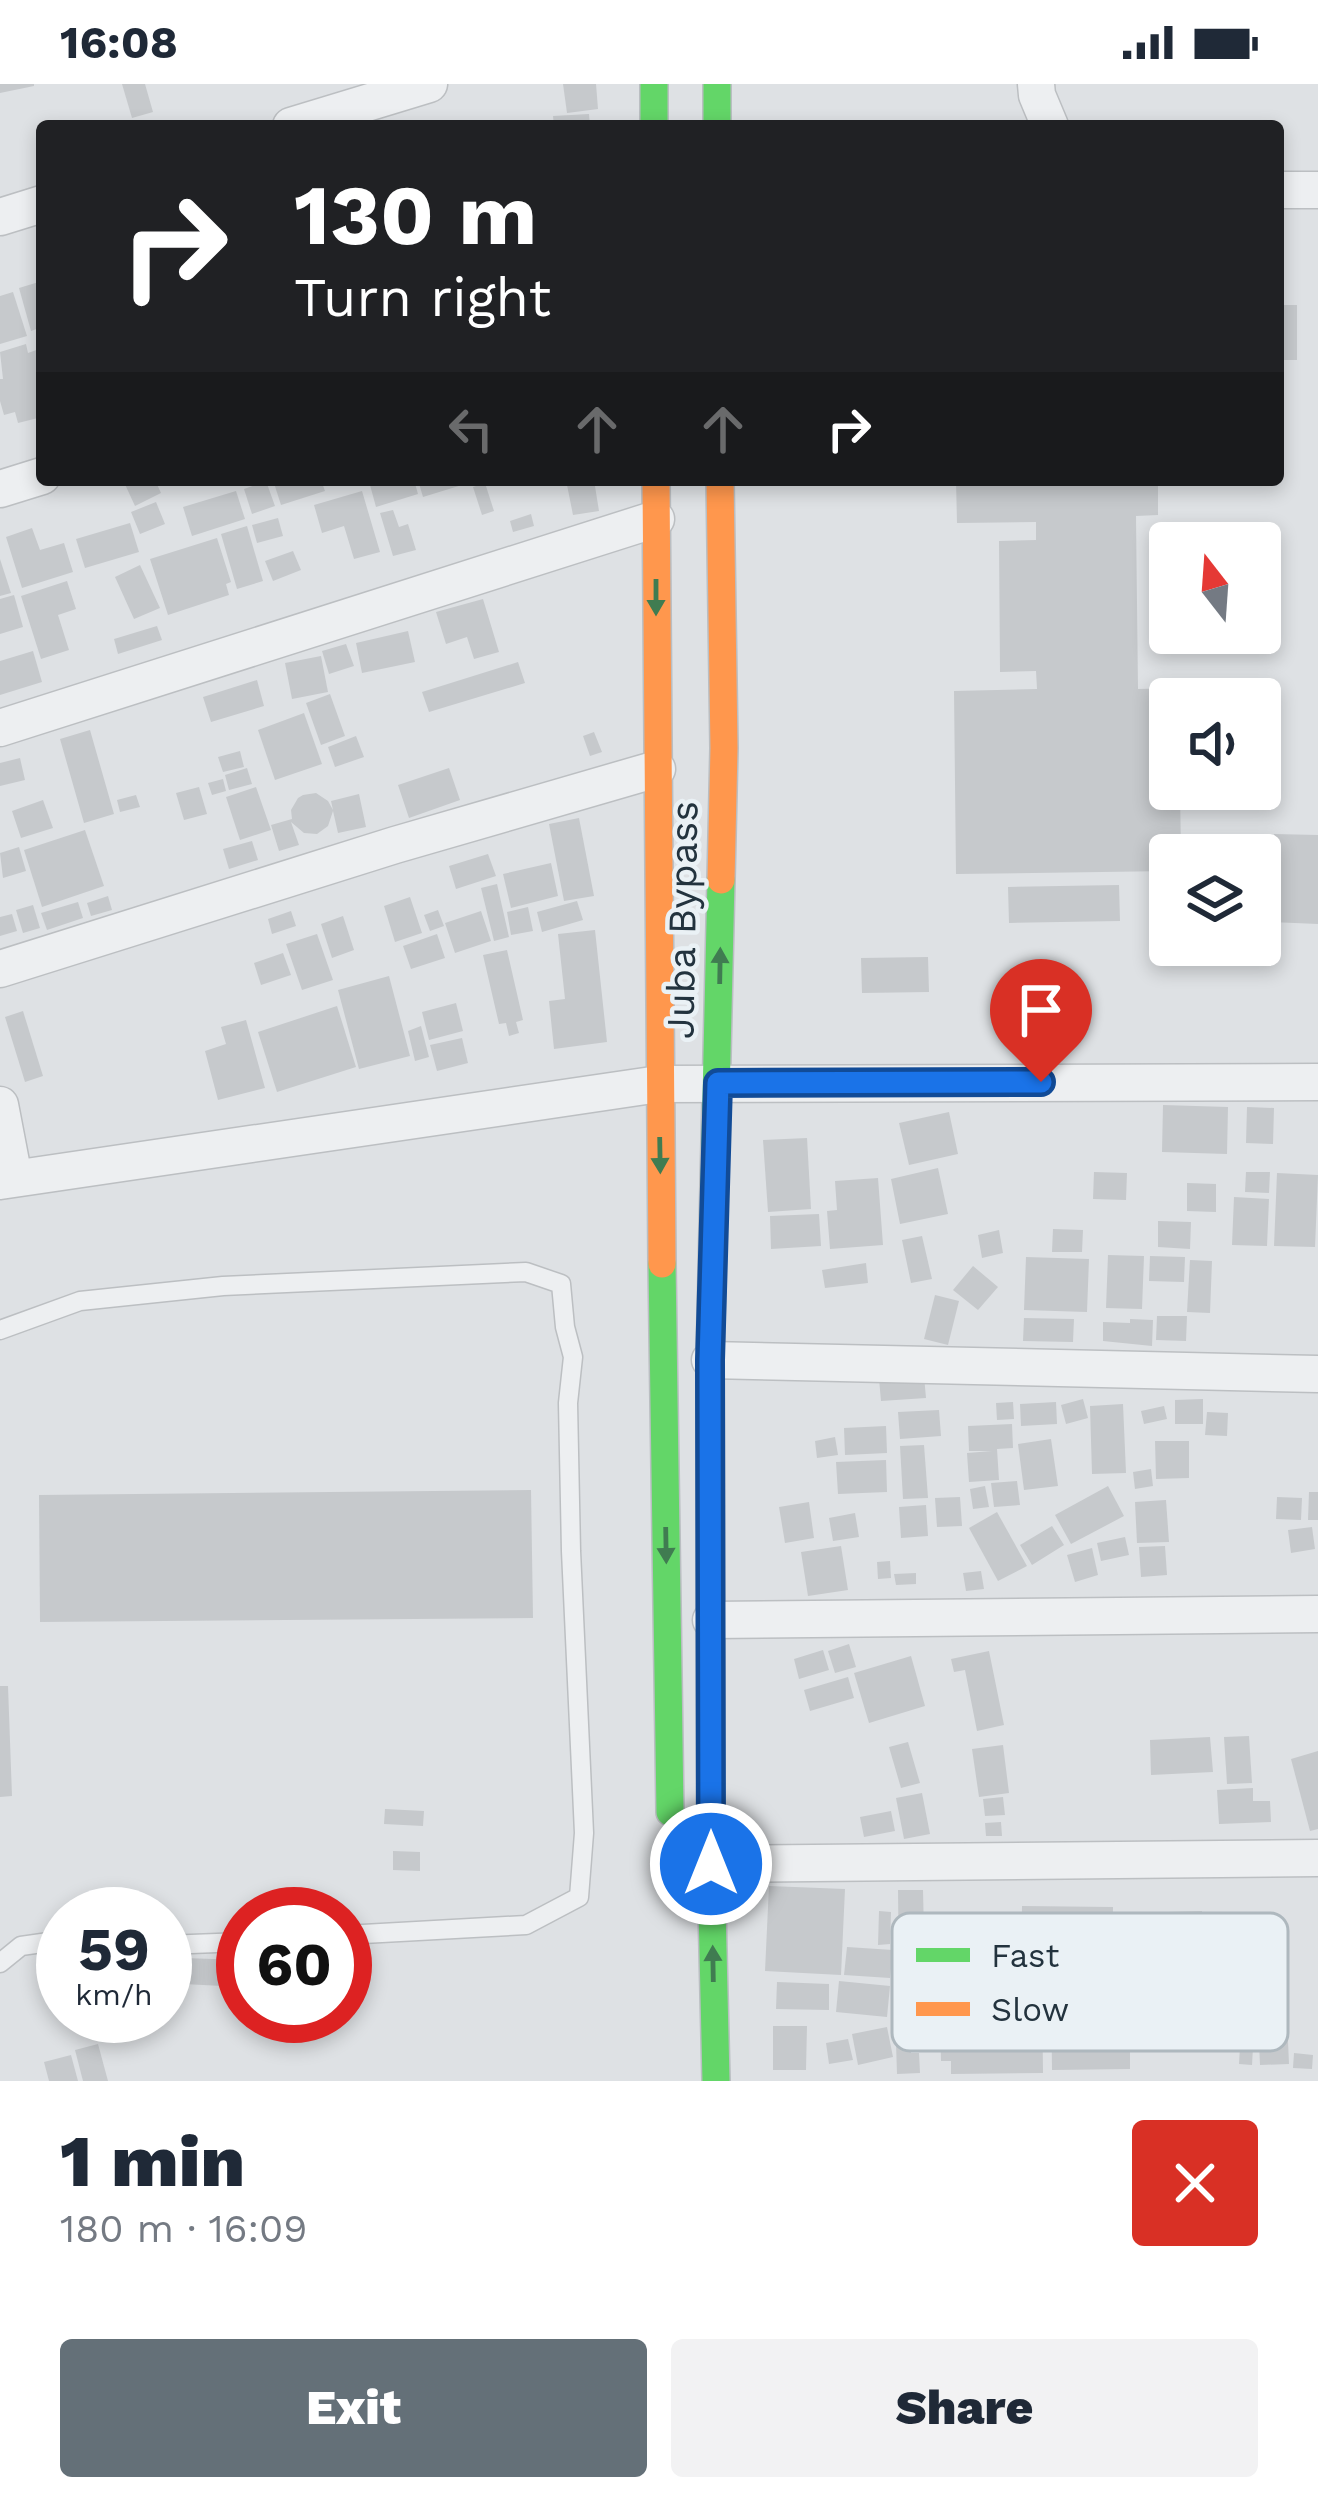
<!DOCTYPE html>
<html lang="en">
<head>
<meta charset="utf-8">
<style>
  :root { --surface:#fff; --page:#f2f2f3; --text:#1f2937; --muted:#747a83; --accent:#647078 }
  body { margin:0; font-family:"Work Sans",sans-serif; background:var(--page); color:var(--text); height:100vh; display:flex; flex-direction:column; font-size:45px; white-space:nowrap }
  * { box-sizing:border-box; margin:0 }
  p { font-size:39px; color:var(--muted) }
  .icon { flex:none; width:66px; height:66px; fill:none; stroke:currentColor; stroke-width:2; stroke-linecap:round; stroke-linejoin:round }
  .map { position:relative; height:1997px; overflow:hidden }
  .side { display:flex; flex-direction:column; background:var(--surface); flex:1 }
  .side>* { flex:none }
  .banner { position:absolute; left:36px; top:36px; width:1248px; height:366px; border-radius:12px; box-shadow:0 6px 18px #0003; background:#202124; color:#fff; overflow:hidden }
  .needle { width:78px; rotate:343deg }
  .buttons { position:absolute; left:1149px; top:438px; display:grid; gap:24px }
  .buttons a { display:grid; place-items:center; width:132px; height:132px; border-radius:12px; background:var(--surface); box-shadow:0 6px 18px #0003; font-size:60px }
  .speed { position:absolute; left:36px; top:1803px; display:flex; gap:24px; font-size:60px; font-weight:700; text-align:center }
  .speed>* { display:grid; place-content:center; width:156px; height:156px; border-radius:50%; background:var(--surface); box-shadow:0 6px 18px #0003; line-height:1 }
  .speed small { font-size:30px; font-weight:400 }
  .speed .limit { border:18px solid #d22; background:#fff; color:#111 }
  .pin { position:absolute; display:grid; place-items:center; width:102px; height:102px; color:#fff; margin:-123px -51px; border-radius:50% 50% 50% 0; rotate:-45deg; box-shadow:0 0 12px #0007 }
  .pin .icon { rotate:45deg }
  .me { position:absolute; width:132px; margin:-66px; rotate:0deg; stroke-linejoin:round; filter:drop-shadow(0 0 9px #0008) }
  .turn { display:flex; align-items:center; gap:42px; height:252px; padding:0 60px; font-size:54px }
  .turn .icon { width:156px; height:156px; stroke-width:2.5 }
  .turn b { display:block; font-size:84px; line-height:102px }
  .lanes { display:flex; align-items:center; height:114px; padding:0 60px; background:#0003; justify-content:center; gap:60px; direction:ltr }
  .lanes .off { opacity:.35 }
  .round { display:grid; place-items:center; flex:none; width:126px; height:126px; border-radius:12px; background:var(--page) }
  .overview { display:flex; align-items:center; justify-content:space-between; height:204px; padding:0 60px }
  h1 { font-size:72px; font-weight:800; line-height:90px }
  .primary-button { display:flex; gap:24px; margin-top:auto; padding:24px 60px }
  .primary-button a { flex:1; height:138px; border-radius:12px; background:var(--accent); color:#fff; font-size:48px; font-weight:800; line-height:138px; text-align:center }
  .primary-button a+a { background:var(--page); color:var(--text) }
  .status { display:flex; justify-content:space-between; align-items:center; height:84px; padding:0 60px; background:var(--surface); direction:ltr }
  .status svg { height:33px; fill:currentColor }
  .map>svg:first-child { display:block }
  .building { fill:#c6c9cc }
  .lines { fill:none; stroke-linecap:round; stroke-linejoin:round }
  .lane-casing { stroke:#bcbfc2; stroke-width:21 }
  .street-casing { stroke:#bcbfc2; stroke-width:39 }
  .fast-casing { stroke:#babec2; stroke-width:30 }
  .slow-casing { stroke:#babec2; stroke-width:30 }
  .lane { stroke:#edeff1; stroke-width:18 }
  .street { stroke:#edeff1; stroke-width:36 }
  .fast { stroke:#63d668; stroke-width:27 }
  .slow { stroke:#ff974d; stroke-width:27 }
  .oneway { fill:#407c51 }
  .route-casing { stroke:#114b97; stroke-width:30 }
  .route { stroke:#1a73e8; stroke-width:21 }
  .labels { text-anchor:middle; dominant-baseline:central; stroke-width:9; stroke-linejoin:round; paint-order:stroke }
  .street-label { font-size:39px; fill:#23333e; stroke:#eaf1f5 }
  .key { fill:#eaf1f5; stroke:#aeb8be; stroke-width:3 }
  .key-label { font-size:33px; fill:#23333e }
</style>
</head>
<body>
<div class="status"><b>16:08</b><svg viewBox="0 0 49 12"><path d="M0 12V9h3v3zM5 12V6h3v6zM10 12V3h3v9zM15 12V0h3v12zM26 1h20v11H26zM47 4h2v5h-2z"/></svg></div>
<div class="map">
<svg width="1318" height="1997" viewBox="0 0 1318 1997">
  <rect width="100%" height="100%" fill="#dee1e4"/>
  <g class="building">
    <path d="M0,0H34V2L0,9Z"/>
    <path d="M122,0H145L153,28L132,34Z"/>
    <path d="M563,0H596L598,25L567,29Z"/>
    <path d="M589,30L590,42H554L553,32Z"/>
    <path d="M42,197V243L31,247L19,204Z"/>
    <path d="M13,208L27,252L0,260V212Z"/>
    <rect x="1278" y="221" width="19" height="55"/>
    <path d="M26,260L28,269L42,264V333L18,339L15,328L4,331L0,317V295H3L0,268Z"/>
    <path d="M123,396H155L161,409L135,422Z"/>
    <path d="M273,396H321L325,407L281,421Z"/>
    <path d="M387,396H414L418,410L376,423L370,401Z"/>
    <path d="M418,396H475V397L423,413Z"/>
    <path d="M566,396H594L599,427L573,431Z"/>
    <path d="M956,396H1158V431L1136,432L1138,605L1179,604V615H1170V705H1180L1181,771H1170V787L956,790L954,607L1037,605L1036,587L1000,588L999,457L1036,456V438L957,439Z"/>
    <path d="M266,397L275,422L252,430L244,405Z"/>
    <path d="M485,399L494,427L482,431L473,403Z"/>
    <path d="M236,407L245,435L192,452L183,423Z"/>
    <path d="M362,407L380,468L354,475L344,442L322,449L314,421Z"/>
    <path d="M156,418L165,440L140,450L131,428Z"/>
    <path d="M393,426L399,443L408,440L416,466L393,472L380,429Z"/>
    <path d="M531,430L534,442L513,448L510,437Z"/>
    <path d="M278,434L283,452L257,459L252,441Z"/>
    <path d="M130,439L139,468L85,484L76,455Z"/>
    <path d="M247,442L263,497L237,505L221,450Z"/>
    <path d="M32,444L40,466L64,459L73,488L22,504L6,453Z"/>
    <path d="M217,454L231,498L226,500L229,511L168,531L150,475Z"/>
    <path d="M293,467L301,486L273,497L265,477Z"/>
    <path d="M0,475L11,509L0,512Z"/>
    <path d="M140,481L160,524L134,535L115,493Z"/>
    <path d="M67,497L76,525L58,531L69,566L41,575L21,512Z"/>
    <path d="M14,511L23,543L0,550V515Z"/>
    <path d="M483,515L499,568L474,575L467,553L446,560L436,528Z"/>
    <path d="M157,542L162,556L118,570L114,555Z"/>
    <path d="M408,547L415,578L362,589L356,559Z"/>
    <path d="M346,560L354,582L329,590L322,567Z"/>
    <path d="M33,567L42,598L0,611V577Z"/>
    <path d="M321,572L328,608L292,615L285,579Z"/>
    <path d="M518,578L525,599L429,628L422,608Z"/>
    <path d="M257,596L264,622L211,638L203,613Z"/>
    <path d="M330,610L345,652L321,661L306,619Z"/>
    <path d="M304,629L322,680L275,696L258,646Z"/>
    <path d="M90,646L114,730L84,739L60,655Z"/>
    <path d="M594,648L602,668L590,672L583,652Z"/>
    <path d="M356,652L364,673L335,683L328,663Z"/>
    <path d="M240,667L244,683L223,688L218,673Z"/>
    <path d="M20,674L25,696L0,702V679Z"/>
    <path d="M247,684L252,700L229,706L225,691Z"/>
    <path d="M449,684L460,716L409,734L398,701Z"/>
    <path d="M223,695L226,707L212,711L208,699Z"/>
    <path d="M199,703L207,730L184,736L176,709Z"/>
    <path d="M256,703L271,746L240,756L226,713Z"/>
    <path d="M316,709L328,717L333,726L331,717L359,710L366,743L338,749L333,727L328,742L317,750L304,749L291,738L299,761L279,767L271,741L292,735L291,726L298,714L303,711Z"/>
    <path d="M136,711L140,723L120,728L117,716Z"/>
    <path d="M43,716L53,744L21,754L12,727Z"/>
    <path d="M579,734L594,812L564,817L549,740Z"/>
    <path d="M85,746L104,802L42,823L24,766Z"/>
    <path d="M1274,750L1318,751V840L1271,838L1272,813L1260,812L1262,780L1273,781Z"/>
    <path d="M252,757L258,776L229,785L223,765Z"/>
    <path d="M19,763L26,787L3,794L0,769Z"/>
    <path d="M488,770L496,792L456,805L449,782Z"/>
    <path d="M551,779L558,812L511,824L503,790Z"/>
    <path d="M497,800L509,853L494,857L481,804Z"/>
    <path d="M1119,801L1120,837L1009,839L1008,803Z"/>
    <path d="M108,812L112,826L91,832L87,819Z"/>
    <path d="M410,813L422,849L395,858L384,822Z"/>
    <path d="M577,817L583,836L542,848L537,828Z"/>
    <path d="M78,818L83,834L47,846L41,829Z"/>
    <path d="M33,821L40,844L23,849L16,826Z"/>
    <path d="M528,823L533,847L511,851L507,828Z"/>
    <path d="M438,826L444,842L430,847L424,831Z"/>
    <path d="M291,827L296,842L272,850L268,835Z"/>
    <path d="M481,827L491,857L455,869L445,839Z"/>
    <path d="M12,830L17,847L0,852V833Z"/>
    <path d="M343,832L354,866L332,874L321,840Z"/>
    <path d="M595,846L607,958L554,965L549,917L565,915L558,850Z"/>
    <path d="M317,850L333,896L302,906L286,860Z"/>
    <path d="M437,850L445,874L411,885L403,862Z"/>
    <path d="M507,866L523,936L516,938L519,949L509,952L506,939L499,940L483,871Z"/>
    <path d="M283,869L291,891L261,901L254,879Z"/>
    <path d="M928,873L929,908L862,909L861,874Z"/>
    <path d="M389,892L410,972L359,985L338,906Z"/>
    <path d="M456,919L463,947L429,956L422,928Z"/>
    <path d="M337,922L356,983L277,1008L258,948Z"/>
    <path d="M23,927L43,992L25,998L5,933Z"/>
    <path d="M246,936L265,1004L218,1016L205,967L226,960L221,943Z"/>
    <path d="M421,942L429,973L415,977L408,947Z"/>
    <path d="M462,954L468,979L437,987L430,961Z"/>
    <path d="M1163,1021L1228,1023L1227,1070L1162,1068Z"/>
    <path d="M1247,1023L1274,1024L1273,1060L1246,1059Z"/>
    <path d="M949,1028L958,1070L909,1081L899,1039Z"/>
    <path d="M807,1054L811,1125L768,1128L763,1056Z"/>
    <path d="M938,1084L948,1130L900,1140L891,1095Z"/>
    <path d="M1094,1088L1127,1089L1126,1116L1093,1115Z"/>
    <path d="M1246,1088H1270L1269,1109L1245,1108Z"/>
    <path d="M1277,1089L1318,1091L1315,1163L1274,1162Z"/>
    <path d="M878,1094L883,1161L830,1165L827,1127L837,1126L835,1097Z"/>
    <path d="M1187,1099L1216,1100V1128L1187,1127Z"/>
    <path d="M1234,1113L1269,1115L1267,1162L1232,1161Z"/>
    <path d="M819,1130L821,1162L771,1165L770,1132Z"/>
    <path d="M1158,1137L1191,1138L1190,1165L1158,1163Z"/>
    <path d="M1053,1145L1083,1146L1082,1168H1052Z"/>
    <path d="M999,1146L1003,1169L982,1174L978,1151Z"/>
    <path d="M922,1152L932,1195L911,1199L902,1156Z"/>
    <path d="M1108,1171L1144,1172L1142,1225L1106,1224Z"/>
    <path d="M1150,1172L1185,1173L1184,1198L1149,1197Z"/>
    <path d="M1026,1173L1089,1175L1087,1228L1024,1226Z"/>
    <path d="M1190,1176L1212,1177L1210,1229L1187,1228Z"/>
    <path d="M866,1179L868,1199L825,1204L822,1186Z"/>
    <path d="M973,1182L998,1203L978,1226L953,1206Z"/>
    <path d="M935,1211L959,1217L948,1261L924,1255Z"/>
    <path d="M1157,1232H1187L1186,1257L1156,1256Z"/>
    <path d="M1024,1234L1074,1235L1073,1258L1023,1257Z"/>
    <path d="M1130,1235L1153,1236L1152,1262L1103,1257V1238L1130,1239Z"/>
    <path d="M924,1292L926,1314L881,1317L879,1295Z"/>
    <path d="M1083,1315L1088,1334L1066,1340L1061,1321Z"/>
    <path d="M1203,1315V1340H1175V1316Z"/>
    <path d="M1013,1318L1014,1335L997,1336L996,1319Z"/>
    <path d="M1056,1318L1057,1340L1021,1342L1020,1320Z"/>
    <path d="M1123,1320L1126,1389L1092,1390L1090,1322Z"/>
    <path d="M1164,1322L1167,1335L1144,1340L1141,1327Z"/>
    <path d="M939,1326L941,1352L900,1355L898,1328Z"/>
    <path d="M1207,1328L1228,1329L1227,1352L1205,1351Z"/>
    <path d="M1012,1340L1013,1364L997,1365L999,1396L969,1398L967,1369L992,1367H969L968,1342Z"/>
    <path d="M886,1342L887,1369L845,1371L844,1344Z"/>
    <path d="M835,1353L838,1371L817,1374L815,1357Z"/>
    <path d="M1051,1355L1058,1402L1024,1406L1018,1360Z"/>
    <path d="M1155,1357H1189V1394L1156,1395Z"/>
    <path d="M924,1361L928,1414L903,1415L900,1362Z"/>
    <path d="M886,1376L887,1408L838,1410L836,1378Z"/>
    <path d="M1151,1385L1153,1402L1135,1405L1133,1388Z"/>
    <path d="M1017,1397L1020,1421L994,1423L991,1399Z"/>
    <path d="M985,1402L989,1423L973,1425L970,1405Z"/>
    <path d="M1108,1402L1124,1432L1071,1460L1055,1431Z"/>
    <path d="M531,1406L533,1534L40,1538L39,1411Z"/>
    <path d="M1309,1408H1318V1436H1308Z"/>
    <path d="M960,1413L962,1442L937,1443L935,1414Z"/>
    <path d="M1277,1413L1302,1414L1301,1436L1276,1435Z"/>
    <path d="M1166,1416L1169,1458L1137,1459L1135,1418Z"/>
    <path d="M809,1418L814,1454L785,1459L779,1423Z"/>
    <path d="M926,1421L928,1452L901,1454L899,1423Z"/>
    <path d="M997,1428L1027,1482L998,1497L969,1444Z"/>
    <path d="M855,1429L859,1453L833,1457L829,1434Z"/>
    <path d="M1052,1442L1064,1461L1032,1481L1020,1461Z"/>
    <path d="M1312,1443L1315,1465L1291,1469L1288,1446Z"/>
    <path d="M1125,1453L1129,1471L1101,1477L1097,1459Z"/>
    <path d="M841,1462L848,1506L808,1512L801,1468Z"/>
    <path d="M1165,1462L1167,1491L1141,1493L1139,1463Z"/>
    <path d="M1092,1464L1098,1491L1075,1498L1067,1471Z"/>
    <path d="M890,1477L891,1494L878,1495L877,1478Z"/>
    <path d="M981,1487L984,1505L966,1507L963,1489Z"/>
    <path d="M916,1489V1500L896,1501L894,1490Z"/>
    <path d="M849,1560L856,1583L835,1589L828,1567Z"/>
    <path d="M823,1566L829,1586L799,1595L794,1575Z"/>
    <path d="M989,1567L1004,1641L977,1647L965,1586L954,1588L951,1575Z"/>
    <path d="M911,1572L925,1622L869,1639L854,1589Z"/>
    <path d="M848,1593L854,1614L810,1627L804,1606Z"/>
    <path d="M0,1602H8L12,1712L0,1713Z"/>
    <path d="M1249,1652L1252,1699L1227,1700L1224,1653Z"/>
    <path d="M1210,1653L1213,1688L1151,1691L1150,1656Z"/>
    <path d="M908,1658L920,1699L901,1704L889,1663Z"/>
    <path d="M1003,1661L1009,1709L979,1713L972,1665Z"/>
    <path d="M1318,1667V1745L1310,1747L1291,1675Z"/>
    <path d="M1253,1704V1717H1270L1271,1738L1219,1740L1217,1706Z"/>
    <path d="M922,1709L930,1750L904,1755L896,1714Z"/>
    <path d="M1003,1713L1005,1731L985,1732L983,1715Z"/>
    <path d="M385,1725L424,1727L423,1742L384,1740Z"/>
    <path d="M891,1727L895,1747L864,1753L860,1733Z"/>
    <path d="M1001,1738L1002,1752H986L985,1739Z"/>
    <path d="M393,1767L420,1768V1787L393,1786Z"/>
    <path d="M769,1802L845,1805L841,1891L765,1887Z"/>
    <path d="M898,1806H923L925,1892L899,1893Z"/>
    <path d="M1022,1822L1113,1823L1112,1891H1021Z"/>
    <path d="M879,1827L891,1828L890,1860L878,1861Z"/>
    <path d="M1202,1827L1203,1888L1136,1890L1135,1829Z"/>
    <path d="M847,1863L893,1866L890,1894L844,1891Z"/>
    <path d="M184,1874L243,1876V1903L183,1900Z"/>
    <path d="M839,1897L890,1902L887,1933L836,1928Z"/>
    <path d="M777,1898L829,1900V1926L776,1925Z"/>
    <path d="M1130,1901V1985L1052,1986L1051,1902Z"/>
    <path d="M1042,1904L1043,1989L951,1990V1977H941L940,1927H950V1905Z"/>
    <path d="M1287,1935L1289,1980L1260,1981L1258,1936Z"/>
    <path d="M773,1942H807L806,1986H773Z"/>
    <path d="M887,1943L893,1973L858,1981L852,1950Z"/>
    <path d="M848,1955L853,1976L829,1980L826,1959Z"/>
    <path d="M896,1959H911V1969H919L920,1989L897,1990Z"/>
    <path d="M98,1960L108,1997H83L75,1966Z"/>
    <path d="M1240,1962L1253,1963L1252,1981L1239,1980Z"/>
    <path d="M1294,1969L1313,1971L1312,1985L1293,1984Z"/>
    <path d="M71,1971L78,1997H49L44,1978Z"/>
  </g>
  <g class="lines">
    <defs>
      <g id="lane">
        <path d="M0,1246L80,1217L223,1202L526,1188L561,1200L565,1243L573,1273L568,1319L571,1467L584,1749L579,1813L526,1841L345,1851"/>
        <path d="M165,1861L243,1858"/>
        <path d="M0,1879L21,1862L63,1856"/>
      </g>
      <g id="street">
        <path d="M1036,0L1037,11L1050,42"/>
        <path d="M291,42L429,0"/>
        <path d="M1278,106H1318"/>
        <path d="M0,133L42,120"/>
        <path d="M0,405L42,392"/>
        <path d="M0,644L656,435"/>
        <path d="M0,885L395,761L657,685"/>
        <path d="M0,1021L14,1094"/>
        <path d="M0,1097L659,1000L1318,998"/>
        <path d="M710,1276L1318,1290"/>
        <path d="M711,1536L1318,1530"/>
        <path d="M711,1780L1318,1774"/>
      </g>
      <g id="fast">
        <path d="M654,0V42"/>
        <path d="M717,0V42"/>
        <path d="M662,1180L670,1728"/>
        <path d="M716,1997L711,1780L710,1276L721,796"/>
      </g>
      <g id="slow">
        <path d="M656,396L662,1180"/>
        <path d="M720,396L724,664L721,796"/>
      </g>
    </defs>
    <use href="#lane" class="lane-casing"/>
    <use href="#street" class="street-casing"/>
    <use href="#fast" class="fast-casing"/>
    <use href="#slow" class="slow-casing"/>
    <use href="#lane" class="lane"/>
    <use href="#street" class="street"/>
    <use href="#fast" class="fast"/>
    <use href="#slow" class="slow"/>
  </g>
  <defs><path id="oneway-solid" d="M-6-.8H1V-3.2L6.5 0L1 3.2V.8H-6Z" transform="scale(3)"/></defs>
  <g class="oneway">
    <use href="#oneway-solid" transform="translate(656 513) rotate(90)"/>
    <use href="#oneway-solid" transform="translate(720 882) rotate(-89)"/>
    <use href="#oneway-solid" transform="translate(660 1071) rotate(89)"/>
    <use href="#oneway-solid" transform="translate(666 1461) rotate(89)"/>
    <use href="#oneway-solid" transform="translate(713 1880) rotate(-91)"/>
  </g>
  <g class="lines">
    <defs>
      <path id="route" d="M711,1780L710,1276L718,999L1041,998"/>
    </defs>
    <use href="#route" class="route-casing"/>
    <use href="#route" class="route"/>
  </g>
  <g class="labels">
    <g class="street-label">
      <text transform="translate(682 836) rotate(-89)">Juba Bypass</text>
    </g>
  </g>
  <rect x="892" y="1829" width="396" height="138" rx="18" class="key"/>
  <rect x="916" y="1864" width="54" height="14" fill="#63d668"/>
  <rect x="916" y="1918" width="54" height="14" fill="#ff974d"/>
  <g class="key-label">
    <text x="991" y="1883">Fast</text>
    <text x="991" y="1937">Slow</text>
  </g>
</svg>
<div class="buttons">
<a><svg class="needle" viewBox="-14 -14 28 28"><path d="M0-13l5 13h-10z" fill="#e53935"/><path d="M0 13l5-13h-10z" fill="#747a83"/></svg></a>
<a><svg class="icon" aria-label="sound" viewBox="0 0 24 24"><path d="M4 9h4l5-4v14l-5-4H4zM17 9q2 3 0 6"/></svg></a>
<a><svg class="icon" aria-label="layers" viewBox="0 0 24 24"><path d="M12 4l9 5-9 5-9-5zM3 14l9 5 9-5"/></svg></a>
</div>
<div class="speed"><div>59<small>km/h</small></div><div class="limit">60</div></div>
<div class="pin" style="left:1041px;top:998px;background:#d93025"><svg class="icon" aria-label="arrive" viewBox="0 0 24 24"><path d="M6 21V4h12l-3 4 3 4H6"/></svg></div>
<svg class="me" style="left:711px;top:1780px" viewBox="-20 -20 40 40"><circle r="17" fill="#1a73e8" stroke="#fff" stroke-width="3"/><path d="M0-11L8 9 0 5-8 9z" fill="#fff"/></svg>
<div class="banner">
<div class="turn"><svg class="icon" aria-label="right" viewBox="0 0 24 24"><path d="M7 20v-9h11M14 6l5 5-5 5"/></svg><div><b>130 m</b>Turn right</div></div>
<div class="lanes"><svg class="icon off" aria-label="left" viewBox="0 0 24 24"><path d="M17 20v-9H6M10 6l-5 5 5 5"/></svg><svg class="icon off" aria-label="ahead" viewBox="0 0 24 24"><path d="M12 20V5M6 11l6-6 6 6"/></svg><svg class="icon off" aria-label="ahead" viewBox="0 0 24 24"><path d="M12 20V5M6 11l6-6 6 6"/></svg><svg class="icon" aria-label="right" viewBox="0 0 24 24"><path d="M7 20v-9h11M14 6l5 5-5 5"/></svg></div>
</div>
</div>
<section class="side">
<div class="overview"><div><h1>1 min</h1><p>180 m · 16:09</p></div><a class="round" style="background:#d93025;color:#fff"><svg class="icon" aria-label="close" viewBox="0 0 24 24"><path d="M6 6l12 12M18 6L6 18"/></svg></a></div>
<div class="primary-button"><a>Exit</a><a>Share</a></div>
</section>
</body>
</html>
